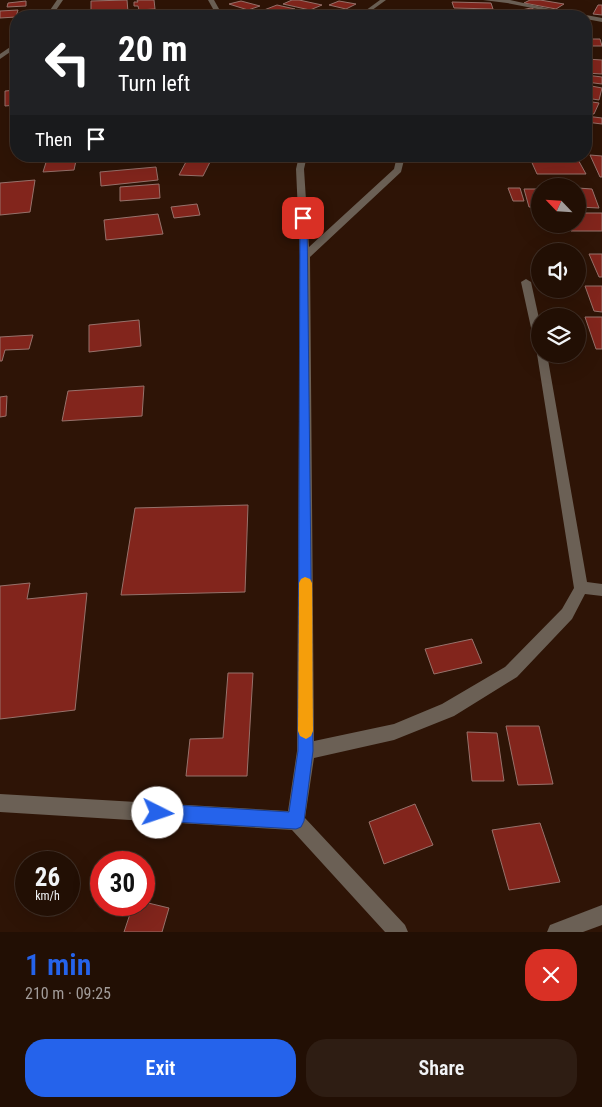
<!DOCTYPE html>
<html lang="en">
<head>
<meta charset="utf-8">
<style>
  :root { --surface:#220f04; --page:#2e1d13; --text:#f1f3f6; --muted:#a29c9a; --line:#3f2f26; --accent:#2563eb }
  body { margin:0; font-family:"Roboto Condensed",sans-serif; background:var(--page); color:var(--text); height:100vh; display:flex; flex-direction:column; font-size:19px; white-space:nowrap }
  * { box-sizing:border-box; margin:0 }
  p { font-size:16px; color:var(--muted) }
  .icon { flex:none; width:28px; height:28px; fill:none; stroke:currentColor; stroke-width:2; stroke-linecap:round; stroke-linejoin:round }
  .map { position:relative; height:932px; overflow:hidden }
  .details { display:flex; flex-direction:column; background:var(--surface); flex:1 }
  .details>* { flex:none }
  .guide { position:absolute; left:10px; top:10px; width:582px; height:152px; border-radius:20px; box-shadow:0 5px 20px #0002,0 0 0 1px var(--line); background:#202124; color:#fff; overflow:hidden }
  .needle { width:32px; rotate:295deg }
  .buttons { position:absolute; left:531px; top:178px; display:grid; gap:10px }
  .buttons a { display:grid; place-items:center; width:55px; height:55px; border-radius:50%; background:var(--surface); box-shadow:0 5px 20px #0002,0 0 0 1px var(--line); font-size:25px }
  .speed { position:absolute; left:15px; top:851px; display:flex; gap:10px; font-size:25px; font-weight:700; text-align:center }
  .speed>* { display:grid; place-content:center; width:65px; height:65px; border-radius:50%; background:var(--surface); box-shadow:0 5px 20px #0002,0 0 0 1px var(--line); line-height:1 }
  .speed small { font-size:12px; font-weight:400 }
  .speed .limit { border:8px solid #d22; background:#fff; color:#111 }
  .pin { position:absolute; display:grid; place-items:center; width:42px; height:42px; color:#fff; margin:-21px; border-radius:10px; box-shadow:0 2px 8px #0006 }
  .me { position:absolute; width:55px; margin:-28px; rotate:94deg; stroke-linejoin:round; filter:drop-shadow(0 0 4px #0008) }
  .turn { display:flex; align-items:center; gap:18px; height:105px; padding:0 25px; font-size:22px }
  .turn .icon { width:65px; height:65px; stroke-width:2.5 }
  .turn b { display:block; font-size:35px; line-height:42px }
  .then { display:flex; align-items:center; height:48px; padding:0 25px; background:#0003; gap:10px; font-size:19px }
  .round { display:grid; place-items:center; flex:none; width:52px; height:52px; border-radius:20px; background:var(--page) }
  .headline { display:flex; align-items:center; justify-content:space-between; height:85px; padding:0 25px }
  h1 { font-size:30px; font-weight:600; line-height:38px; color:var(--accent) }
  .action { display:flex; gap:10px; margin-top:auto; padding:10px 25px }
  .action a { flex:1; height:58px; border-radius:20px; background:var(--accent); color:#fff; font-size:20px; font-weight:600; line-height:58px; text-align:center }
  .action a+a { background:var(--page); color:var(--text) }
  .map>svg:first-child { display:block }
  .building { fill:#82251c; stroke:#97726b }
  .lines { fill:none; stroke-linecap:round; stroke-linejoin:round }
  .minor { fill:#6b6055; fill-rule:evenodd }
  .route { fill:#2563eb; stroke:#184099 }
  .slow { fill:#f59e0b }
</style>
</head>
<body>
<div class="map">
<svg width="602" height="932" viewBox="0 0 602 932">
  <rect width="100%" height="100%" fill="#2e1406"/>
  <g class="building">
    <path d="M127,0L128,12L103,14L91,11V1Z"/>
    <path d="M137,0H154L155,9L139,10L138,6H134V2H138Z"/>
    <path d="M292,0H299L322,5L310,10L283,4Z"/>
    <path d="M530,0H540L564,4L556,9L524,3Z"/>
    <path d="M26,1V6L7,7L8,3Z"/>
    <path d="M241,1L260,6L248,10L229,4Z"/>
    <path d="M339,1L356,4L346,9L329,5Z"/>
    <path d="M452,2L491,3L493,9L454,8Z"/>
    <path d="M277,5L295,9L283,14L264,10Z"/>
    <path d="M598,5H602V15L593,14Z"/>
    <path d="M531,8L541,12L527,15L517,11Z"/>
    <path d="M18,10L16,17L0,18V11Z"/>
    <path d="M298,10L306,11L295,16L285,15Z"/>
    <path d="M511,10L523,15L504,16L496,13Z"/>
    <path d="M153,11V16H138V12Z"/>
    <path d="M328,11L352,15L320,16Z"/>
    <path d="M428,12L433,16H402L400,14Z"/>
    <path d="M586,39H600L602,46H586Z"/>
    <path d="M586,59L602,60V74L586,73Z"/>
    <path d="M586,75L602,77V84L586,82Z"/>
    <path d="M586,85L602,88L599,100L586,98Z"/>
    <path d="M16,90V105L5,106V91Z"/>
    <path d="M586,101L599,103L594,114L586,113Z"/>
    <path d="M586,116L602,118V124L586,122Z"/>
    <path d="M590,155L602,156V177H600Z"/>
    <path d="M48,156H77L74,170L43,172Z"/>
    <path d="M529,156H576L586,174H537Z"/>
    <path d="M187,160L210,162L203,176L179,175Z"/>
    <path d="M156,167L158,180L101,186L100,172Z"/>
    <path d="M35,180L30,212L0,215V183Z"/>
    <path d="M159,184L160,198L120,201V187Z"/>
    <path d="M508,188H520L524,201H513Z"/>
    <path d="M578,188L592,189L599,208L578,207Z"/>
    <path d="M524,189H540V207H529Z"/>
    <path d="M197,204L200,215L174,218L171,207Z"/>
    <path d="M578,213H602V231H571L568,224H578Z"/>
    <path d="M158,214L163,234L106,240L104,220Z"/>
    <path d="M589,254H602V277H599Z"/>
    <path d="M585,286H602V312L594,311Z"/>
    <path d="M585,317H602V349H596Z"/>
    <path d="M139,320L141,346L89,352V325Z"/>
    <path d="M33,335L29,349L5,350L2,361H0V337Z"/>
    <path d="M144,386L142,416L62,421L68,391Z"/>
    <path d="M7,396L6,416L0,417V397Z"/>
    <path d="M248,505L245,592L121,595L135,508Z"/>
    <path d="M30,583L27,599L87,593L75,710L0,719V586Z"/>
    <path d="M472,639L482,663L434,674L425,649Z"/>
    <path d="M228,673H253L247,776H186L190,739L223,738Z"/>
    <path d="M506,726H539L553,784L518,785Z"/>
    <path d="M467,732L497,733L504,781H472Z"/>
    <path d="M415,804L433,845L384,864L369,822Z"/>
    <path d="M540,823L560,882L509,890L492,830Z"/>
    <path d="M144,902L169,908L162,932H124L133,905H144Z"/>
  </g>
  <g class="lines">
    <g class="minor">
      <path d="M57,0H63L52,16H46Z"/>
      <path d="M208,0H214L223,16H217Z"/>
      <path d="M380,0H386L364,16H358Z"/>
      <path d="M483,0H510L582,16H573L507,3Z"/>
      <path d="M586,15L602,18V22L586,19V16H584Z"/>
      <path d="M16,43V48L0,59V54Z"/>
      <path d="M299,156H307L304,169L309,247L394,169L397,156H405L401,172L310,257L314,741L394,724L442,704L505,667L562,609L574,588L537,354L538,352L540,351V354H547L587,582L602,584V596L585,594L572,619L517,677L454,716L394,740L314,758L305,818L405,925L408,932H385L292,830L0,812V794L288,811L297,751L300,256L296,169Z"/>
      <path d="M526,279L531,282L540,323V349L535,346L521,282Z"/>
      <path d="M602,905V925L583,932H547L550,925Z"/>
    </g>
  </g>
  <path class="route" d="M300,216L307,218L313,751L304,821L301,827L296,829L158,821L152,818L149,813L152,807L158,804L289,812L298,751Z"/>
  <path class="slow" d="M305,577L310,579L312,583L313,731L311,736L306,739L300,736L298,731L299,583L301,579Z"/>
</svg>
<div class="buttons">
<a><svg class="needle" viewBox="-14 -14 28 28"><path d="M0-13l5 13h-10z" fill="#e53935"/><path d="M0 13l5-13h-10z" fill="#a29c9a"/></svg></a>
<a><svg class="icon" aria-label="sound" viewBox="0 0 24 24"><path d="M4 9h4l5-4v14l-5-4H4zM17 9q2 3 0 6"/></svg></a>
<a><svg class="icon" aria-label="layers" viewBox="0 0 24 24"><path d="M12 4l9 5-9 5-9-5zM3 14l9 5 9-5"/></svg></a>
</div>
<div class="speed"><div>26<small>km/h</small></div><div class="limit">30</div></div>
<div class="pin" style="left:303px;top:218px;background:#d93025"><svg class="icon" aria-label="arrive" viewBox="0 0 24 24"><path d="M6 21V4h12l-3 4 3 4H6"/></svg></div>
<svg class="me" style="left:158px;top:813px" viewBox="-20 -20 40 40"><circle r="19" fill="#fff"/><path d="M0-13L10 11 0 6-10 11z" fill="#2563eb"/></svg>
<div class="guide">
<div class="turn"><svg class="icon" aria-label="left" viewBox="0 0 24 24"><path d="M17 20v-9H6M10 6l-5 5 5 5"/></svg><div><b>20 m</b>Turn left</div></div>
<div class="then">Then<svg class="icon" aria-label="arrive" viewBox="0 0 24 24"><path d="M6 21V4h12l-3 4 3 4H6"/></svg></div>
</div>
</div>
<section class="details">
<div class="headline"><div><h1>1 min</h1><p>210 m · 09:25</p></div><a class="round" style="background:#d93025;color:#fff"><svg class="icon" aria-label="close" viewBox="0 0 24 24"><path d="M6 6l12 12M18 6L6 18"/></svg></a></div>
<div class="action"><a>Exit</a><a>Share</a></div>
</section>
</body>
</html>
